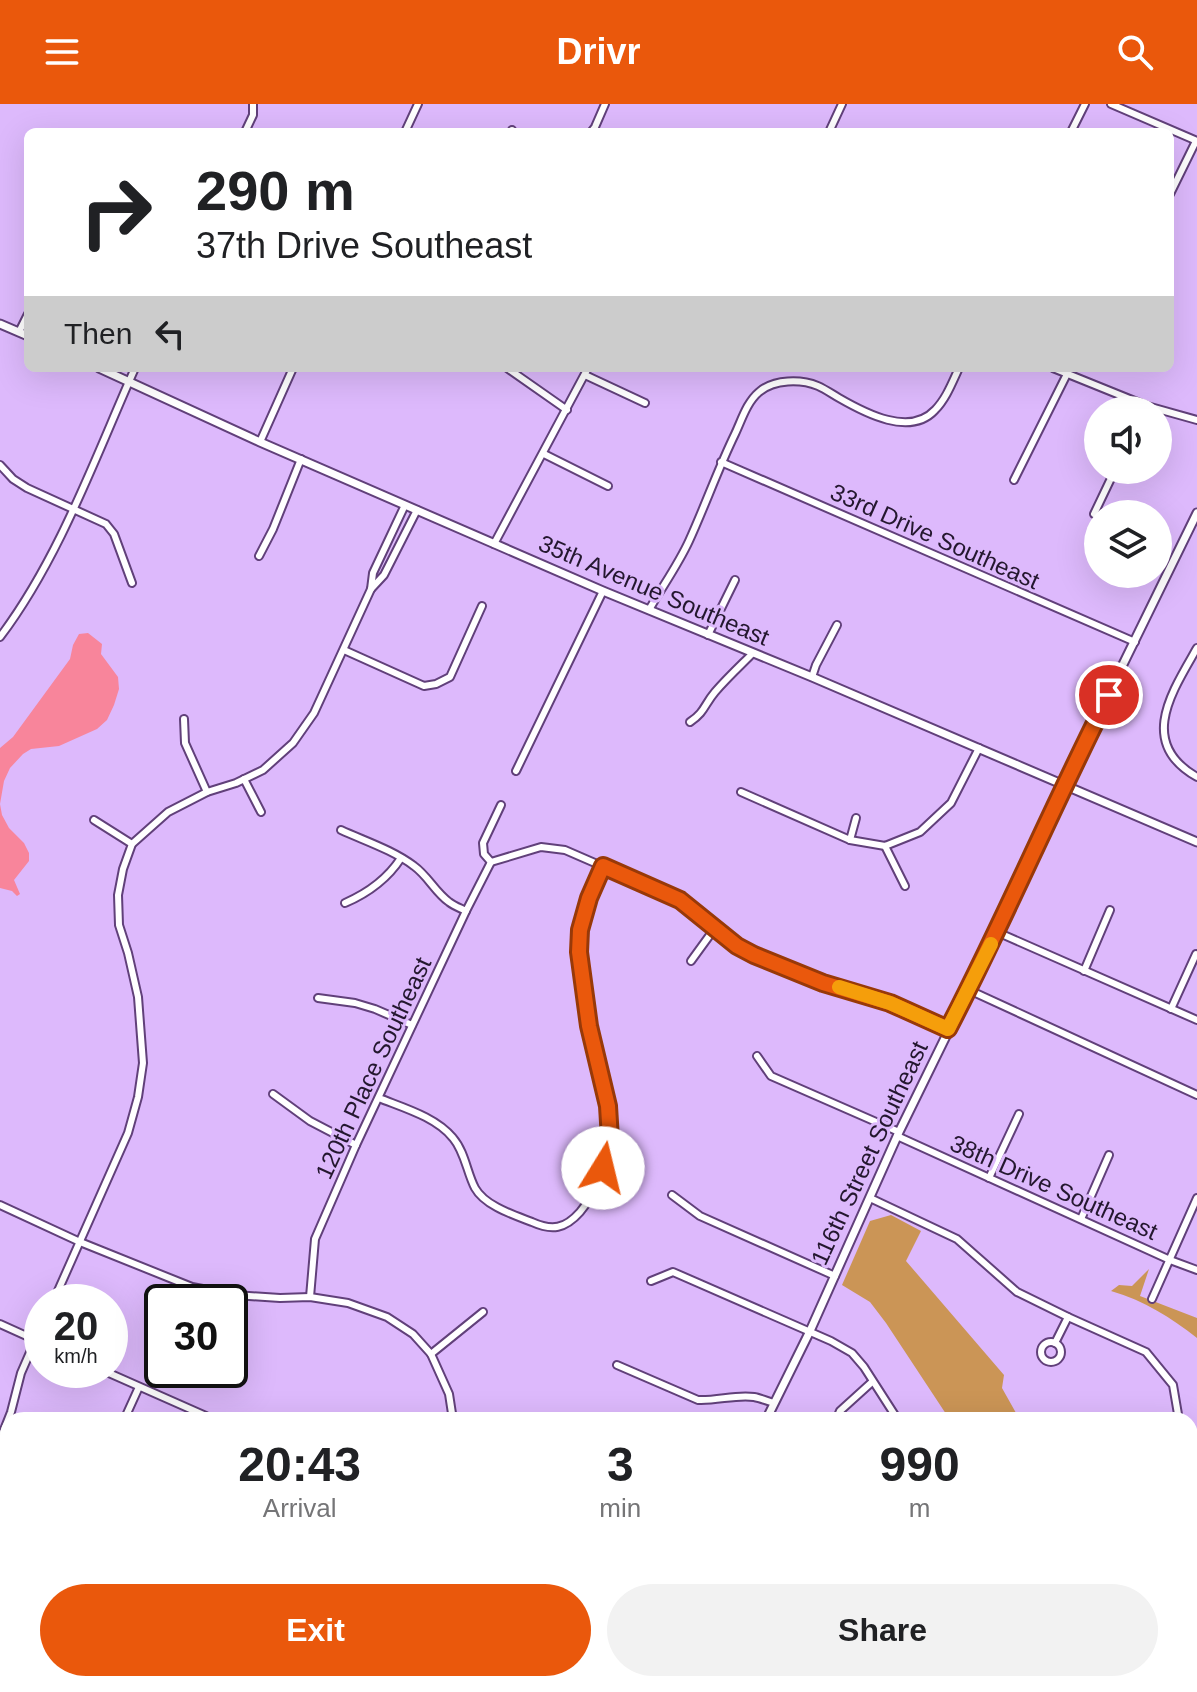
<!DOCTYPE html>
<html lang="en">
<head>
<meta charset="utf-8">
<style>
  :root { --surface:#fff; --page:#f2f2f2; --text:#202124; --muted:#757577; --accent:#ea580c }
  body { margin:0; font-family:Arial,sans-serif; background:var(--page); color:var(--text); height:100vh; display:flex; flex-direction:column; font-size:30px; white-space:nowrap }
  * { box-sizing:border-box; margin:0 }
  p { font-size:26px; color:var(--muted) }
  .icon { flex:none; width:44px; height:44px; fill:none; stroke:currentColor; stroke-width:2; stroke-linecap:round; stroke-linejoin:round }
  .map { position:relative; flex:1; overflow:hidden }
  .side { position:absolute; left:0px; top:1308px; width:1198px; height:280px; display:flex; flex-direction:column; background:var(--surface); border-radius:24px 24px 0 0; box-shadow:0 8px 32px #0002 }
  .side>* { flex:none }
  .hud { position:absolute; left:24px; top:24px; width:1150px; height:244px; border-radius:12px; box-shadow:0 8px 32px #0002; background:#fff; color:var(--text); overflow:hidden }
  .controls { position:absolute; left:1084px; top:292px; display:grid; gap:16px }
  .controls a { display:grid; place-items:center; width:88px; height:88px; border-radius:50%; background:var(--surface); box-shadow:0 8px 32px #0002; font-size:40px }
  .speed { position:absolute; left:24px; top:1180px; display:flex; gap:16px; font-size:40px; font-weight:700; text-align:center }
  .speed>* { display:grid; place-content:center; width:104px; height:104px; border-radius:50%; background:var(--surface); box-shadow:0 8px 32px #0002; line-height:1 }
  .speed small { font-size:20px; font-weight:400 }
  .speed .limit { border:4px solid #111; border-radius:12px; background:#fff; color:#111 }
  .pin { position:absolute; display:grid; place-items:center; width:68px; height:68px; color:#fff; margin:-34px; border:4px solid #fff; border-radius:50%; box-shadow:0 2px 8px #0007 }
  .me { position:absolute; width:88px; margin:-44px; rotate:9deg; stroke-linejoin:round; filter:drop-shadow(0 0 6px #0008) }
  .turn { display:flex; align-items:center; gap:28px; height:168px; padding:0 40px; font-size:36px }
  .turn .icon { width:104px; height:104px; stroke-width:2.5 }
  .turn b { display:block; font-size:56px; line-height:68px }
  .then { display:flex; align-items:center; height:76px; padding:0 40px; background:#0003; gap:16px; font-size:30px }
  .eta { display:flex; justify-content:space-evenly; align-items:center; height:136px; text-align:center }
  .eta b { font-size:48px; font-weight:800; line-height:56px }
  .button { display:flex; gap:16px; margin-top:auto; padding:16px 40px }
  .button a { flex:1; height:92px; border-radius:48px; background:var(--accent); color:#fff; font-size:32px; font-weight:800; line-height:92px; text-align:center }
  .button a+a { background:var(--page); color:var(--text) }
  header { display:flex; justify-content:space-between; align-items:center; height:104px; padding:0 40px; background:var(--accent); color:#fff; font-size:36px; font-weight:800 }
  .map>svg:first-child { display:block }
  .green { fill:#cb9556 }
  .water { fill:#f8859b }
  .lines { fill:none; stroke-linecap:round; stroke-linejoin:round }
  .stream { stroke:#f8859b; stroke-width:2 }
  .minor-casing { stroke:#61407a; stroke-width:10 }
  .tertiary-casing { stroke:#61407a; stroke-width:11 }
  .minor { stroke:#fff; stroke-width:6 }
  .tertiary { stroke:#fff; stroke-width:7 }
  .route-casing { stroke:#983908; stroke-width:20 }
  .route { stroke:#ea580c; stroke-width:14 }
  .slow { stroke:#f59e0b; stroke-width:14 }
  .labels { text-anchor:middle; dominant-baseline:central; stroke-width:6; stroke-linejoin:round; paint-order:stroke }
  .street-label { font-size:24px; fill:#24172f; stroke:#ddb9fc }
</style>
</head>
<body>
<header><svg class="icon" aria-label="menu" viewBox="0 0 24 24"><path d="M4 6h16M4 12h16M4 18h16"/></svg>Drivr<svg class="icon" aria-label="search" viewBox="0 0 24 24"><circle cx="10" cy="10" r="6"/><path d="M15 15l6 6"/></svg></header>
<div class="map">
<svg width="1197" height="1588" viewBox="0 0 1197 1588">
  <rect width="100%" height="100%" fill="#ddb9fc"/>
  <g class="green">
    <path d="M891,1111L921,1127L906,1157L1004,1271L1002,1284L1020,1316H950L886,1219L870,1198L842,1181L870,1117Z"/>
    <path d="M1149,1165L1140,1192L1197,1214V1234C1170,1213 1145,1197 1111,1187L1119,1181L1132,1182Z"/>
  </g>
  <path class="water" d="M88,529L102,540L101,550L118,573L119,585L114,601L107,616L97,625L59,642L31,645L23,650L10,664L4,677L0,700L2,711L9,724L24,739L29,749V757L14,776L20,790L17,792L12,787L0,784V644L13,633L70,555L73,541L79,530Z"/>
  <g class="lines">
    <path class="stream" d="M991,1588L995,1580"/>
    <defs>
      <g id="minor">
        <path d="M1111,0L1197,37"/>
        <path d="M512,26V28"/>
        <path d="M245,28L253,11V0"/>
        <path d="M405,28L418,0"/>
        <path d="M591,28L595,23L605,0"/>
        <path d="M829,28L842,0"/>
        <path d="M1071,28L1085,0"/>
        <path d="M1170,90L1196,37"/>
        <path d="M19,228L28,210"/>
        <path d="M507,264L567,306"/>
        <path d="M1053,264L1147,302L1197,316"/>
        <path d="M585,271L645,299"/>
        <path d="M260,338L293,264"/>
        <path d="M544,350L608,382"/>
        <path d="M721,358L1135,538"/>
        <path d="M0,361L13,375L27,384L106,420L114,430L132,479"/>
        <path d="M1014,376L1067,270"/>
        <path d="M1094,410L1115,366"/>
        <path d="M494,440L588,264"/>
        <path d="M259,452L273,425L301,355"/>
        <path d="M371,485L384,471L417,406"/>
        <path d="M649,506C662,483 678,461 689,437C705,402 718,365 735,330C742,315 747,298 759,288C774,275 801,275 818,282C825,285 832,290 839,294C865,309 910,333 935,306C946,295 952,279 959,264"/>
        <path d="M708,531L735,476"/>
        <path d="M0,533C59,455 95,354 135,264"/>
        <path d="M1197,544C1172,588 1137,639 1197,673"/>
        <path d="M344,546L424,582L436,580L450,573L482,502"/>
        <path d="M812,573L816,561L837,521"/>
        <path d="M184,615L185,639L207,688"/>
        <path d="M690,618C705,608 704,601 715,588C727,574 740,562 753,549"/>
        <path d="M516,667L603,487"/>
        <path d="M244,675L261,708"/>
        <path d="M741,688L850,736L885,742L920,728L951,699L979,644"/>
        <path d="M94,716L132,740"/>
        <path d="M341,726C365,737 393,746 414,762C428,772 435,788 449,798C454,802 460,804 466,807"/>
        <path d="M850,736L856,714"/>
        <path d="M885,742L905,782"/>
        <path d="M491,758L541,743L565,746L680,796L737,842L754,851L823,879L870,892L909,907L948,925"/>
        <path d="M491,758L484,750L483,739L501,701"/>
        <path d="M345,799C368,789 388,774 401,754"/>
        <path d="M997,828L1197,916"/>
        <path d="M691,857L715,824"/>
        <path d="M1084,867L1110,806"/>
        <path d="M969,886L1197,991"/>
        <path d="M318,894L355,899L375,905L412,921"/>
        <path d="M1171,905L1196,850"/>
        <path d="M757,952L771,972L899,1028"/>
        <path d="M273,990L310,1017L356,1041"/>
        <path d="M379,994C404,1004 436,1013 453,1034C465,1048 467,1069 475,1084C485,1102 514,1111 532,1118C552,1127 565,1125 580,1108C594,1092 608,1056 610,1035C612,1011 603,987 598,964C590,926 582,888 580,850C577,819 591,790 603,762"/>
        <path d="M897,1032L1170,1156L1197,1166"/>
        <path d="M989,1074L1019,1010"/>
        <path d="M672,1091L700,1112L835,1172"/>
        <path d="M870,1094L957,1135L1017,1188L1068,1213L1146,1248L1173,1281L1179,1316"/>
        <path d="M0,1101L80,1138L192,1183L235,1191L280,1194L310,1193L348,1199L387,1213L413,1230L431,1250L449,1290L453,1316"/>
        <path d="M1081,1115L1109,1051"/>
        <path d="M651,1177L673,1168L831,1237L852,1249L864,1263L898,1316"/>
        <path d="M310,1193L315,1135L356,1041L466,807L491,758"/>
        <path d="M1152,1195L1197,1094"/>
        <path d="M53,1198L128,1029L138,993L143,959L138,893L128,849L119,821L118,791L123,765L132,740L168,708L207,688L236,679L263,666L293,639L314,609L371,485L373,469L405,401"/>
        <path d="M0,1220L42,1239"/>
        <circle cx="1051" cy="1248" r="10"/>
        <path d="M1055,1239L1068,1213"/>
        <path d="M431,1250L483,1208"/>
        <path d="M617,1261L698,1296C717,1297 737,1290 754,1293C760,1294 767,1297 774,1299"/>
        <path d="M102,1266L206,1312L210,1316"/>
        <path d="M124,1316L139,1283"/>
        <path d="M836,1316L840,1307L872,1278"/>
        <path d="M0,1336L11,1308L21,1269L42,1221"/>
        <path d="M1190,1380H1197"/>
        <path d="M0,1434L8,1438"/>
        <path d="M30,1588L34,1580"/>
        <path d="M185,1588L195,1580"/>
        <path d="M465,1588L502,1583L506,1580"/>
      </g>
      <g id="tertiary">
        <path d="M0,220L28,232"/>
        <path d="M99,264L260,338L603,487L812,573L1197,738"/>
        <path d="M766,1316L810,1227L899,1028L997,828L1064,681L1197,409"/>
        <path d="M643,1588L646,1580"/>
      </g>
    </defs>
    <use href="#minor" class="minor-casing"/>
    <use href="#tertiary" class="tertiary-casing"/>
    <use href="#minor" class="minor"/>
    <use href="#tertiary" class="tertiary"/>
  </g>
  <g class="lines">
    <defs>
      <path id="route" d="M603,1064L610,1035L608,1002L589,922L579,848L580,826L589,794L603,762L680,796L737,842L754,851L823,879L890,899L948,925C1005,815 1053,701 1109,591"/>
    </defs>
    <use href="#route" class="route-casing"/>
    <use href="#route" class="route"/>
    <path class="slow" d="M839,883L890,899L948,925L991,840"/>
  </g>
  <g class="labels">
    <g class="street-label">
      <text transform="translate(935 432) rotate(24)">33rd Drive Southeast</text>
      <text transform="translate(654 486) rotate(23)">35th Avenue Southeast</text>
      <text transform="translate(373 964) rotate(-65)">120th Place Southeast</text>
      <text transform="translate(869 1049) rotate(-65)">116th Street Southeast</text>
      <text transform="translate(1054 1083) rotate(24)">38th Drive Southeast</text>
    </g>
  </g>
</svg>
<div class="controls">
<a><svg class="icon" aria-label="sound" viewBox="0 0 24 24"><path d="M4 9h4l5-4v14l-5-4H4zM17 9q2 3 0 6"/></svg></a>
<a><svg class="icon" aria-label="layers" viewBox="0 0 24 24"><path d="M12 4l9 5-9 5-9-5zM3 14l9 5 9-5"/></svg></a>
</div>
<div class="speed"><div>20<small>km/h</small></div><div class="limit">30</div></div>
<div class="pin" style="left:1109px;top:591px;background:#d93025"><svg class="icon" aria-label="arrive" viewBox="0 0 24 24"><path d="M6 21V4h12l-3 4 3 4H6"/></svg></div>
<svg class="me" style="left:603px;top:1064px" viewBox="-20 -20 40 40"><circle r="19" fill="#fff"/><path d="M0-13L10 11 0 6-10 11z" fill="#ea580c"/></svg>
<div class="hud">
<div class="turn"><svg class="icon" aria-label="right" viewBox="0 0 24 24"><path d="M7 20v-9h11M14 6l5 5-5 5"/></svg><div><b>290 m</b>37th Drive Southeast</div></div>
<div class="then">Then<svg class="icon" aria-label="left" viewBox="0 0 24 24"><path d="M17 20v-9H6M10 6l-5 5 5 5"/></svg></div>
</div>
<section class="side">
<div class="eta">
<div><b>20:43</b><p>Arrival</p></div>
<div><b>3</b><p>min</p></div>
<div><b>990</b><p>m</p></div>
</div>
<div class="button"><a>Exit</a><a>Share</a></div>
</section>
</div>
</body>
</html>
